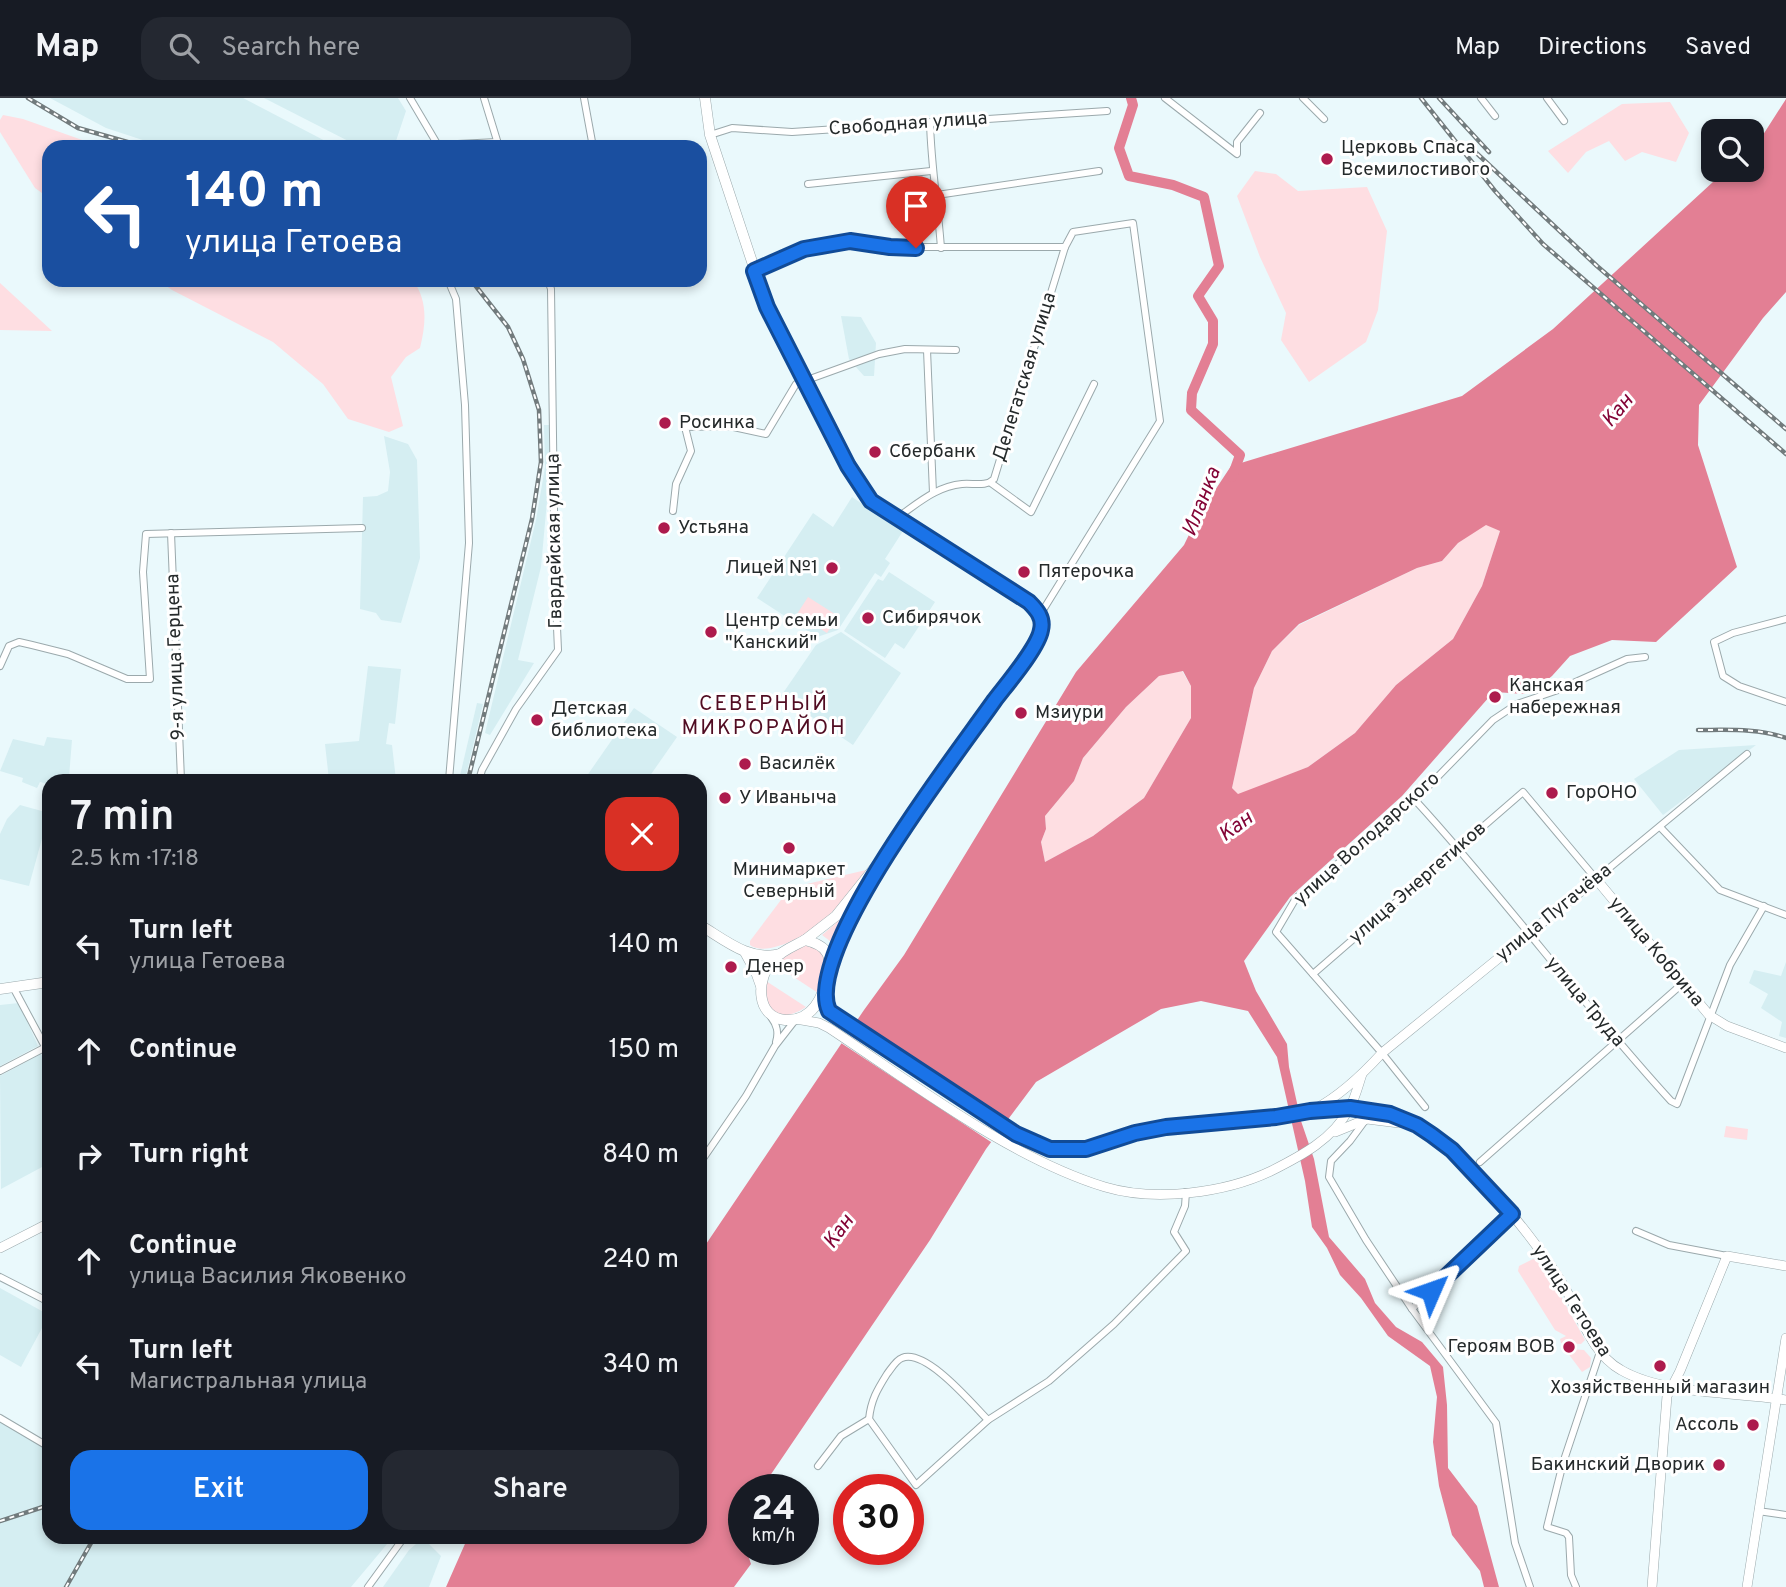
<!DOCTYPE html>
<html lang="en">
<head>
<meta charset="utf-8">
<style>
  :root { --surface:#171b24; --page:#242831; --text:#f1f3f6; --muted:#9ea1a6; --line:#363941; --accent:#1a73e8 }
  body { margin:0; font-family:Overpass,sans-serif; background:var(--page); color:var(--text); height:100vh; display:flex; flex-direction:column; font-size:26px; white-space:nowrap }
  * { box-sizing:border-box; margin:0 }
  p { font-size:23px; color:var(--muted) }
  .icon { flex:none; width:38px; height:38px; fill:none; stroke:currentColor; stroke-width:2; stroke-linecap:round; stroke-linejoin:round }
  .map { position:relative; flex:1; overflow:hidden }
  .details { position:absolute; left:42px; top:676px; width:665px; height:770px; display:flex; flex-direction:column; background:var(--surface); border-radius:21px; box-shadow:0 4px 10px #0003 }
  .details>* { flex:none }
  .guide { position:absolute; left:42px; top:42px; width:665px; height:147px; border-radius:21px; box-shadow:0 4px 10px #0003; background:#1a4fa0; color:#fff; overflow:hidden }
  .tools { position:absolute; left:1701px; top:21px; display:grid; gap:14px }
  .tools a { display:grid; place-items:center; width:63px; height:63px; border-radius:14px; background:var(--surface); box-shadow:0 4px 10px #0003; font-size:35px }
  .speed { position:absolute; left:728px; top:1376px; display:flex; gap:14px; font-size:35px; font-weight:700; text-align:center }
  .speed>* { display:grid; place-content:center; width:91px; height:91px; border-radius:50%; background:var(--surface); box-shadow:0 4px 10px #0003; line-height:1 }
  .speed small { font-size:18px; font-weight:400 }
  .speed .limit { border:10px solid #d22; background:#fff; color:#111 }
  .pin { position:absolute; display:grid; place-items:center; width:60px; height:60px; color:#fff; margin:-72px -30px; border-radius:50% 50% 50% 0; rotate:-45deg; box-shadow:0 0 7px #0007 }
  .pin .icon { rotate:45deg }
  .me { position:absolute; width:77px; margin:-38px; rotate:47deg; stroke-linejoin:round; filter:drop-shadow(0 0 5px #0008) }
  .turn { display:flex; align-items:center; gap:24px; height:147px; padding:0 28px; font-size:32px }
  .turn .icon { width:91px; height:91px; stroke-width:2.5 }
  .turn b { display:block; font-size:49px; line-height:60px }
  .round { display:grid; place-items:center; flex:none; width:74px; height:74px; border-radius:21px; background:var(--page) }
  .headline { display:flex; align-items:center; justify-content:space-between; height:119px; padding:0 28px }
  h1 { font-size:42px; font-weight:600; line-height:52px }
  .cta { display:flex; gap:14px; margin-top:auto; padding:14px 28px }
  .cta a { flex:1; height:80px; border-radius:21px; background:var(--accent); color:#fff; font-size:28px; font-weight:600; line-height:80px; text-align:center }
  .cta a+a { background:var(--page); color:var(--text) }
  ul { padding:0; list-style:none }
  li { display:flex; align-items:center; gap:21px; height:105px; padding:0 28px }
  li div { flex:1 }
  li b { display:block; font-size:26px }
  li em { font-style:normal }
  header { display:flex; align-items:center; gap:42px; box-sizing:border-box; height:98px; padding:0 35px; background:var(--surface); border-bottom:2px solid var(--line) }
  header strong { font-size:33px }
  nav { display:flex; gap:38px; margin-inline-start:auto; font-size:24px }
  .search { width:490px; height:63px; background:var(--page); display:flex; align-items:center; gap:18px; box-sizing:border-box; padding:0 24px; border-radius:21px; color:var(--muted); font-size:26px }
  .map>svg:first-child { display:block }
  .built { fill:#d5eef2 }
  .green { fill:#fedee2 }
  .water { fill:#e37f94; fill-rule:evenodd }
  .pier { fill:#eaf9fc }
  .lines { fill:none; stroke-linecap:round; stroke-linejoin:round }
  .river { stroke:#e37f94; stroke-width:10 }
  .street-casing { stroke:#9ba9ac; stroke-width:8 }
  .secondary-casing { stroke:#9ba9ac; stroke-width:10 }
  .primary-casing { stroke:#9ba9ac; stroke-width:11 }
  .street { stroke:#fff; stroke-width:6 }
  .secondary { stroke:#fff; stroke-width:9 }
  .primary { stroke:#fff; stroke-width:10 }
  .rail-casing { stroke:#727b7d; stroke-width:4.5 }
  .rail { stroke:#fff; stroke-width:2; stroke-dasharray:5; stroke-linecap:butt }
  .route-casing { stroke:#114b97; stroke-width:18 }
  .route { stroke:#1a73e8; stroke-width:12 }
  .poi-dot { fill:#ad1b4d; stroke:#fff; stroke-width:2.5 }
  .labels { text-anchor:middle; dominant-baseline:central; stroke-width:6; stroke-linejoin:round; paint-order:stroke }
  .street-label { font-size:19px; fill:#252a2b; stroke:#fff }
  .poi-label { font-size:19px; fill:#252a2b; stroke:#fff; text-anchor:start }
  .water-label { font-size:21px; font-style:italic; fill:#830436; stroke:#fff }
  .neighbourhood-label { font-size:21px; letter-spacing:2px; fill:#510c22; stroke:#fff }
</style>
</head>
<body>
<header>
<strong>Map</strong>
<div class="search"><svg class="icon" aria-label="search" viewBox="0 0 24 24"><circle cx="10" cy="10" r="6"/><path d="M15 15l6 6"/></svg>Search here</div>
<nav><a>Map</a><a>Directions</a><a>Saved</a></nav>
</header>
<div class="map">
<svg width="1786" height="1489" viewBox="0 0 1786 1489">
  <rect width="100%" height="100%" fill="#eaf9fc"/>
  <g class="built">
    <path d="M50,0H243L333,47L332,49H164L106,30Z"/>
    <path d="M264,0H398L406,13L394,49H360Z"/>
    <path d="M841,218L861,219L876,245L874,278H864L849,261Z"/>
    <path d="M544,327H550V370L541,469L518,562L534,565L490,637L485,635L536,422L545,369Z"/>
    <path d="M384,338L408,346L417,362L420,460L401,525L381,522L376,515L360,511L363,399L377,398L388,393L390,374Z"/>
    <path d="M852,399L903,433L885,461L890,465L881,479L875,475L838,532L817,539L757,500L813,415L833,429Z"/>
    <path d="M889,474L935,504L904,551L895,545L885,560L844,533L878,481L883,483Z"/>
    <path d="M841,534L901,575L853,647L781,598L816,547Z"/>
    <path d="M368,568L401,571L395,626L389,625L386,646L392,647L396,682H329L325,646L359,643Z"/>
    <path d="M477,605L483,606L465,682H459Z"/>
    <path d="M634,610L677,639L647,682H584Z"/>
    <path d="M47,639L72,642L69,679H63L62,682H49V686L40,684L37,690L22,684L23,680L0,673L13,641L44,648Z"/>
    <path d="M1756,647L1663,717L1634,681L1679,652Z"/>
    <path d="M20,707L49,715L29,788L0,781V736L7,721Z"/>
    <path d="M1786,864V940L1779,938L1782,924L1761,910L1768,896L1749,885L1754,872L1781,878Z"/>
    <path d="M19,905L38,948L0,968V907Z"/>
    <path d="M41,956L49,972V1076L44,1068L1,1091L0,978Z"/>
    <path d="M0,1190L49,1217L21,1269L0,1257Z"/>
    <path d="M0,1324L49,1353V1438L393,1439L351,1489H0Z"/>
    <path d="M423,1440L441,1458L429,1489H383L409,1452Z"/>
  </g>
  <g class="green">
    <path d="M1670,4L1689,35L1676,64L1642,54L1625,63L1609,43L1586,54L1568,75L1548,53L1622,6Z"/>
    <path d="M3,17L23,21L102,49H49V100L35,90L0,34V22Z"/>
    <path d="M1255,73L1276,76L1298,93L1367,89L1387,133L1378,212L1366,244L1309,284L1281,242L1286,215L1260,159L1237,98Z"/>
    <path d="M158,182H413C428,203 426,226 420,250L406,259L391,279L403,328L389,334L348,321L323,286L273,244L172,192Z"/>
    <path d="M0,185L52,233L0,232Z"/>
    <path d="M1486,426L1500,433L1482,488L1453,541L1396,587L1355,635L1308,669L1238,697L1232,690L1254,590L1272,553L1299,527L1417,470L1442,463L1458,445Z"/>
    <path d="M808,499L838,518L827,535L797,516Z"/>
    <path d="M1182,573L1191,588V620L1144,700L1093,738L1045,764L1041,744L1046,731L1045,718L1074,683L1083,660L1126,609L1159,578Z"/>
    <path d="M881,765L834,846L822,837L835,826Z"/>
    <path d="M866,772C852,789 840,808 823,823C809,836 767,860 750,847V843L790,790Z"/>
    <path d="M804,847L820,852L826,863L818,895L774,866Z"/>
    <path d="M766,883L806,909C778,927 764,914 766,883Z"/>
    <path d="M1726,1028L1748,1031L1747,1042L1724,1039Z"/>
    <path d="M1533,1161L1541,1162L1585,1242L1581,1246L1561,1245L1560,1241L1566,1238L1555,1232L1518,1173L1519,1168Z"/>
    <path d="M1570,1251L1584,1252L1591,1260L1590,1269L1582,1274L1567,1254Z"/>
  </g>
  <path class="water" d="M1786,1V194L1763,220L1699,307L1698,347L1737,469L1656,544L1612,542L1570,558L1552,578L1537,590L1524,596L1495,594L1490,598L1402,698L1290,799L1244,863L1256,893L1287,946L1289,969L1301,1023L1314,1061L1329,1139L1365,1181L1375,1205L1396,1229L1422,1244L1443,1269L1447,1307L1448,1370L1477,1408L1499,1489H1484L1480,1473L1452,1437L1439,1388L1433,1344L1437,1299L1430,1268L1388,1238L1361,1200L1340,1177L1327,1150L1312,1129L1305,1083L1277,959L1248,913L1201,903L1161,911L1036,984L986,1051L930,1142L761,1391H744V1422L740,1429L744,1451H746L751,1466L734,1489H446L468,1439L700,1438V1155L864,912L904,857L1076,574L1184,447L1198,418L1231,368L1462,298L1553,231L1726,72H1752V48L1761,40ZM1486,427L1500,433L1482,488L1453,541L1396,587L1355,635L1308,669L1238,696L1232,690L1254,590L1272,553L1299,526L1417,470L1442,463L1458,445ZM1183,573L1191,588V620L1144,700L1093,738L1045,764L1041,744L1046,731L1045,718L1074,683L1083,660L1126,609L1159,578Z"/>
  <path class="pier" d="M853,921L1011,1025L994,1046L838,943Z"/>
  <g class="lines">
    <path class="river" d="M1131,0L1133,7L1119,50L1129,78L1173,87L1204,99L1219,168L1198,198L1213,223V246L1192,295L1191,312L1240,357L1232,379"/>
    <defs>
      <g id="street">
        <path d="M410,0L439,49"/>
        <path d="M484,0L499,49"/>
        <path d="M584,0L593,49"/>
        <path d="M1165,0L1237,56V44L1260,15"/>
        <path d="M1303,0L1324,21"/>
        <path d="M1481,0L1495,18"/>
        <path d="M1547,0L1564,23"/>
        <path d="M930,24C931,67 938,108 941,150"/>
        <path d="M710,37L732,30L792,34L1107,13"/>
        <path d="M438,47L497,44"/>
        <path d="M808,86L931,73"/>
        <path d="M937,97L1099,73"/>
        <path d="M754,173L804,151L850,143L890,149H1065"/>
        <path d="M448,182L456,201L465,307L469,445L449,682"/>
        <path d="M927,252L933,395"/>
        <path d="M991,385L1031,414L1094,286"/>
        <path d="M673,413L676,386L691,353L685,329L729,328L766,336L796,286L879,256L905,251L956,252"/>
        <path d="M898,419C917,406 937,388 962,386C974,385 986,389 994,381L1065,149L1073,134L1133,125L1160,323L1040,517"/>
        <path d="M171,435L181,682"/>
        <path d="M1786,521L1733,535L1714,544L1723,578L1739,588L1786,604"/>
        <path d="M0,568L9,548L19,544L32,547L68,556L127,581H150L143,474L146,436L362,430"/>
        <path d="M479,682L482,672L516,611L558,552L555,484L551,191L548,182"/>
        <path d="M1415,702C1504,799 1582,906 1671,1003L1677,1006L1730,867L1764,808"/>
        <path d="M1660,729L1720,792L1786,817"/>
        <path d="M1313,876L1523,694L1596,781L1747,656"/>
        <path d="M13,889L49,956"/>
        <path d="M771,919C777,927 779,934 776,944"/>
        <path d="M0,973L48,948"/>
        <path d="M1425,1009L1382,955L1276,834L1296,800L1415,702L1493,622L1517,606L1558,592L1627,561L1645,559"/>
        <path d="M1364,1024L1350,1043L1331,1063L1329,1079L1366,1142L1412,1211L1496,1325L1515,1445L1530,1489"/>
        <path d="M1480,1064L1682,886"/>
        <path d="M700,1065L746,998L775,948L796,921"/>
        <path d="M1636,1133L1669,1147L1727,1158"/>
        <path d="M0,1179L49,1204"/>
        <path d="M1412,1211L1512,1116"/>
        <path d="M0,1320L49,1349"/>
        <path d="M869,1321C871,1302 877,1292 887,1276C891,1271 896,1262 902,1260C926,1250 973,1307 988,1322"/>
        <path d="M818,1368L841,1338L869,1321L916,1387L988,1322L1049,1283L1114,1226L1186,1153L1174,1134L1185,1108L1186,1094"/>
        <path d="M1758,1413L1786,1417"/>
        <path d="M368,1489L405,1438"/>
        <path d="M1576,1489L1571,1477L1569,1439L1566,1435L1547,1429L1563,1365L1600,1254"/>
      </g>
      <g id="secondary">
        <path d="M825,889C826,903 826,910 837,918C879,946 921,974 963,1002C990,1019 1019,1043 1051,1051C1083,1058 1108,1041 1138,1034C1173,1027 1209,1026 1244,1023C1302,1017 1359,1000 1415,1026C1461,1048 1539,1145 1565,1190C1581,1218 1592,1256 1621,1272C1664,1297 1736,1294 1786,1302"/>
        <path d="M796,921L819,925L829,930C914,986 1008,1059 1105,1089C1155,1104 1225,1095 1271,1073C1301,1058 1333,1041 1349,1011C1355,1001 1358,988 1362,976"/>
        <path d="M1315,1011C1341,997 1362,977 1382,955L1596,781L1709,917L1727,928L1786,950"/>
        <path d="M1335,1034L1367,1021L1399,1025"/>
        <path d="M0,1150L49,1125"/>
        <path d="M1652,1489L1667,1298L1680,1273L1727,1158L1786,1168"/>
        <path d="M1747,1489L1786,1240"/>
      </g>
      <g id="primary">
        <path d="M705,0L710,37L767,209L858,385L871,403L1029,504C1052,526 1037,542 1023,564L893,747L836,818L805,842"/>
        <path d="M700,827C725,842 750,864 780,856"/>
        <path d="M805,842C813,844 823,847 827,855C831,861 828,870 827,876C824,899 812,924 785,922C755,919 756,880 773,862C781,853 794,848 805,842Z"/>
        <path d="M745,854L756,874L761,888"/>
        <path d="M831,867L839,841L875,777"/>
        <path d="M0,891L49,884"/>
      </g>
    </defs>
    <use href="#street" class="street-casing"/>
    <use href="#secondary" class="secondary-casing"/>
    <use href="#primary" class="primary-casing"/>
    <use href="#street" class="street"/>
    <use href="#secondary" class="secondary"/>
    <use href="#primary" class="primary"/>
    <defs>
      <g id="rail">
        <path d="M28,0L78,30L145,49"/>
        <path d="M1421,0L1495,93L1543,146L1786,356"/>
        <path d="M1439,0L1489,54"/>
        <path d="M1470,49L1597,168L1786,331"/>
        <path d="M1698,632C1728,632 1758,630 1786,640"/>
        <path d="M468,682L532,421L541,364L539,312L523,261L508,229L471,182"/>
        <path d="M0,1423L49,1407"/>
        <path d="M66,1489L95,1438"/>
      </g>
    </defs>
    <use href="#rail" class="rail-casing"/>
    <use href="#rail" class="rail"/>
  </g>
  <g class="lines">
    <defs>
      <path id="route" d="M916,150L890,149L850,143L804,151L754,173L767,209L848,368L871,403L1029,504C1037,512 1044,520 1041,532C1038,550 1006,587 994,603C957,656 802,854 829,913L1016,1036L1050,1051H1086L1135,1035L1166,1029L1276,1019L1310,1013L1350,1010L1390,1016L1417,1027L1432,1037L1452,1052L1512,1116L1431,1193"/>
    </defs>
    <use href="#route" class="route-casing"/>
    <use href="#route" class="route"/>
  </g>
  <g class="poi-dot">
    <circle cx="1327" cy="61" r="7"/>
    <circle cx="665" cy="325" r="7"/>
    <circle cx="875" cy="354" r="7"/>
    <circle cx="664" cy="430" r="7"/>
    <circle cx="832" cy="470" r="7"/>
    <circle cx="1024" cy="474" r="7"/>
    <circle cx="868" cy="520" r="7"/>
    <circle cx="711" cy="534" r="7"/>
    <circle cx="1495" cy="599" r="7"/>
    <circle cx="1021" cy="615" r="7"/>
    <circle cx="537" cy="622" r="7"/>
    <circle cx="745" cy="666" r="7"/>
    <circle cx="1552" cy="695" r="7"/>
    <circle cx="725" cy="700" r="7"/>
    <circle cx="789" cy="750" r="7"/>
    <circle cx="731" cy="869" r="7"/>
    <circle cx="1569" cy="1249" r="7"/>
    <circle cx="1660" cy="1268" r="7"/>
    <circle cx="1753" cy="1327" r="7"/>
    <circle cx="1719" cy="1367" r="7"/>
  </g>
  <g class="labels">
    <g class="street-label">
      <text transform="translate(908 26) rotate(-4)">Свободная улица</text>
      <text transform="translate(1025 279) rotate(-73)">Делегатская улица</text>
      <text transform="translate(555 443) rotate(-91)">Гвардейская улица</text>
      <text transform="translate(176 559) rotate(-92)">9-я улица Герцена</text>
      <text transform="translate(1367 741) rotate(-42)">улица Володарского</text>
      <text transform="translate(1418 785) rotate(-41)">улица Энергетиков</text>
      <text transform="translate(1554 815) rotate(-39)">улица Пугачёва</text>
      <text transform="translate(1656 854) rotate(50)">улица Кобрина</text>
      <text transform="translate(1585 904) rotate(50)">улица Труда</text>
      <text transform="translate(1571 1203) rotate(57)">улица Гетоева</text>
    </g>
    <g class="poi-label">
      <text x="1341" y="50">Церковь Спаса<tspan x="1341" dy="22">Всемилостивого</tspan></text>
      <text x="679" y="325">Росинка</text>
      <text x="889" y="354">Сбербанк</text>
      <text x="678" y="430">Устьяна</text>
      <text x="818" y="470" text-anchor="end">Лицей №1</text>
      <text x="1038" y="474">Пятерочка</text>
      <text x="882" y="520">Сибирячок</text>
      <text x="725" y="523">Центр семьи<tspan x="725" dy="22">"Канский"</tspan></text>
      <text x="1509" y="588">Канская<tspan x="1509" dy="22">набережная</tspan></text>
      <text x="551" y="611">Детская<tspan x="551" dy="22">библиотека</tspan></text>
      <text x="1035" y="615">Мзиури</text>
      <text x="759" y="666">Василёк</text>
      <text x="1566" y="695">ГорОНО</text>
      <text x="739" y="700">У Иваныча</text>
      <text x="789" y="772" text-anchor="middle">Минимаркет<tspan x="789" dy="22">Северный</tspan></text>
      <text x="745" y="869">Денер</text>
      <text x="1555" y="1249" text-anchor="end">Героям ВОВ</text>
      <text x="1660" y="1290" text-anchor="middle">Хозяйственный магазин</text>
      <text x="1739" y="1327" text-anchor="end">Ассоль</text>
      <text x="1705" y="1367" text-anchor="end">Бакинский Дворик</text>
    </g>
    <g class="water-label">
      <text transform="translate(1618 313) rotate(-50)">Кан</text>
      <text transform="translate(1202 404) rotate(-69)">Иланка</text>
      <text transform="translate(1236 729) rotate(-36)">Кан</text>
      <text transform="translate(839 1134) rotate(-54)">Кан</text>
    </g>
    <g class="neighbourhood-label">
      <text x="764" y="606">СЕВЕРНЫЙ<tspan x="764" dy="24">МИКРОРАЙОН</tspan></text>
    </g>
  </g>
</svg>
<div class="tools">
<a><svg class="icon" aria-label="search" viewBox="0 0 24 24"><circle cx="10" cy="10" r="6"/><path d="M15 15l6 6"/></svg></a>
</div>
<div class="speed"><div>24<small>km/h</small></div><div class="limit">30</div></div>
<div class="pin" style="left:916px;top:150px;background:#d93025"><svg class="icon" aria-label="arrive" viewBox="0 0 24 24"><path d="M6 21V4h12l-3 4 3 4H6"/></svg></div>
<svg class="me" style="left:1431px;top:1193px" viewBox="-20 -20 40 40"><path d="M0-17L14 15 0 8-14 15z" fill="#1a73e8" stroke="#fff" stroke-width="4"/></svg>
<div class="guide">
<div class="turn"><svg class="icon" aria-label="left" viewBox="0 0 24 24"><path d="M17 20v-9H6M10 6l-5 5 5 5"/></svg><div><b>140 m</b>улица Гетоева</div></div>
</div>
<section class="details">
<div class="headline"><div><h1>7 min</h1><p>2.5 km · 17:18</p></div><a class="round" style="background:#d93025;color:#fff"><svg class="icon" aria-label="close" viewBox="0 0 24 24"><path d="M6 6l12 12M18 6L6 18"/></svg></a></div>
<ul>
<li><svg class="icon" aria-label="left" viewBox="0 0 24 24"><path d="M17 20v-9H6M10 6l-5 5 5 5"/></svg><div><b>Turn left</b><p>улица Гетоева</p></div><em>140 m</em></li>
<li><svg class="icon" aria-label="ahead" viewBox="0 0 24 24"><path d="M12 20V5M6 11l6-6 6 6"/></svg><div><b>Continue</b></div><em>150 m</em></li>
<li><svg class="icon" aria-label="right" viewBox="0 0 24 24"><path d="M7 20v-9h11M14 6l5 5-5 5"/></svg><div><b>Turn right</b></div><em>840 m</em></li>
<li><svg class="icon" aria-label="ahead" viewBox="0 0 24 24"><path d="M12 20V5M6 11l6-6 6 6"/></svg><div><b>Continue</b><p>улица Василия Яковенко</p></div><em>240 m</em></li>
<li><svg class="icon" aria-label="left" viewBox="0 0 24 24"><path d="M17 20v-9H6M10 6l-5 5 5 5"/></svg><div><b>Turn left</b><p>Магистральная улица</p></div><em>340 m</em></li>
</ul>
<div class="cta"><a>Exit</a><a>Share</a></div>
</section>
</div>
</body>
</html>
